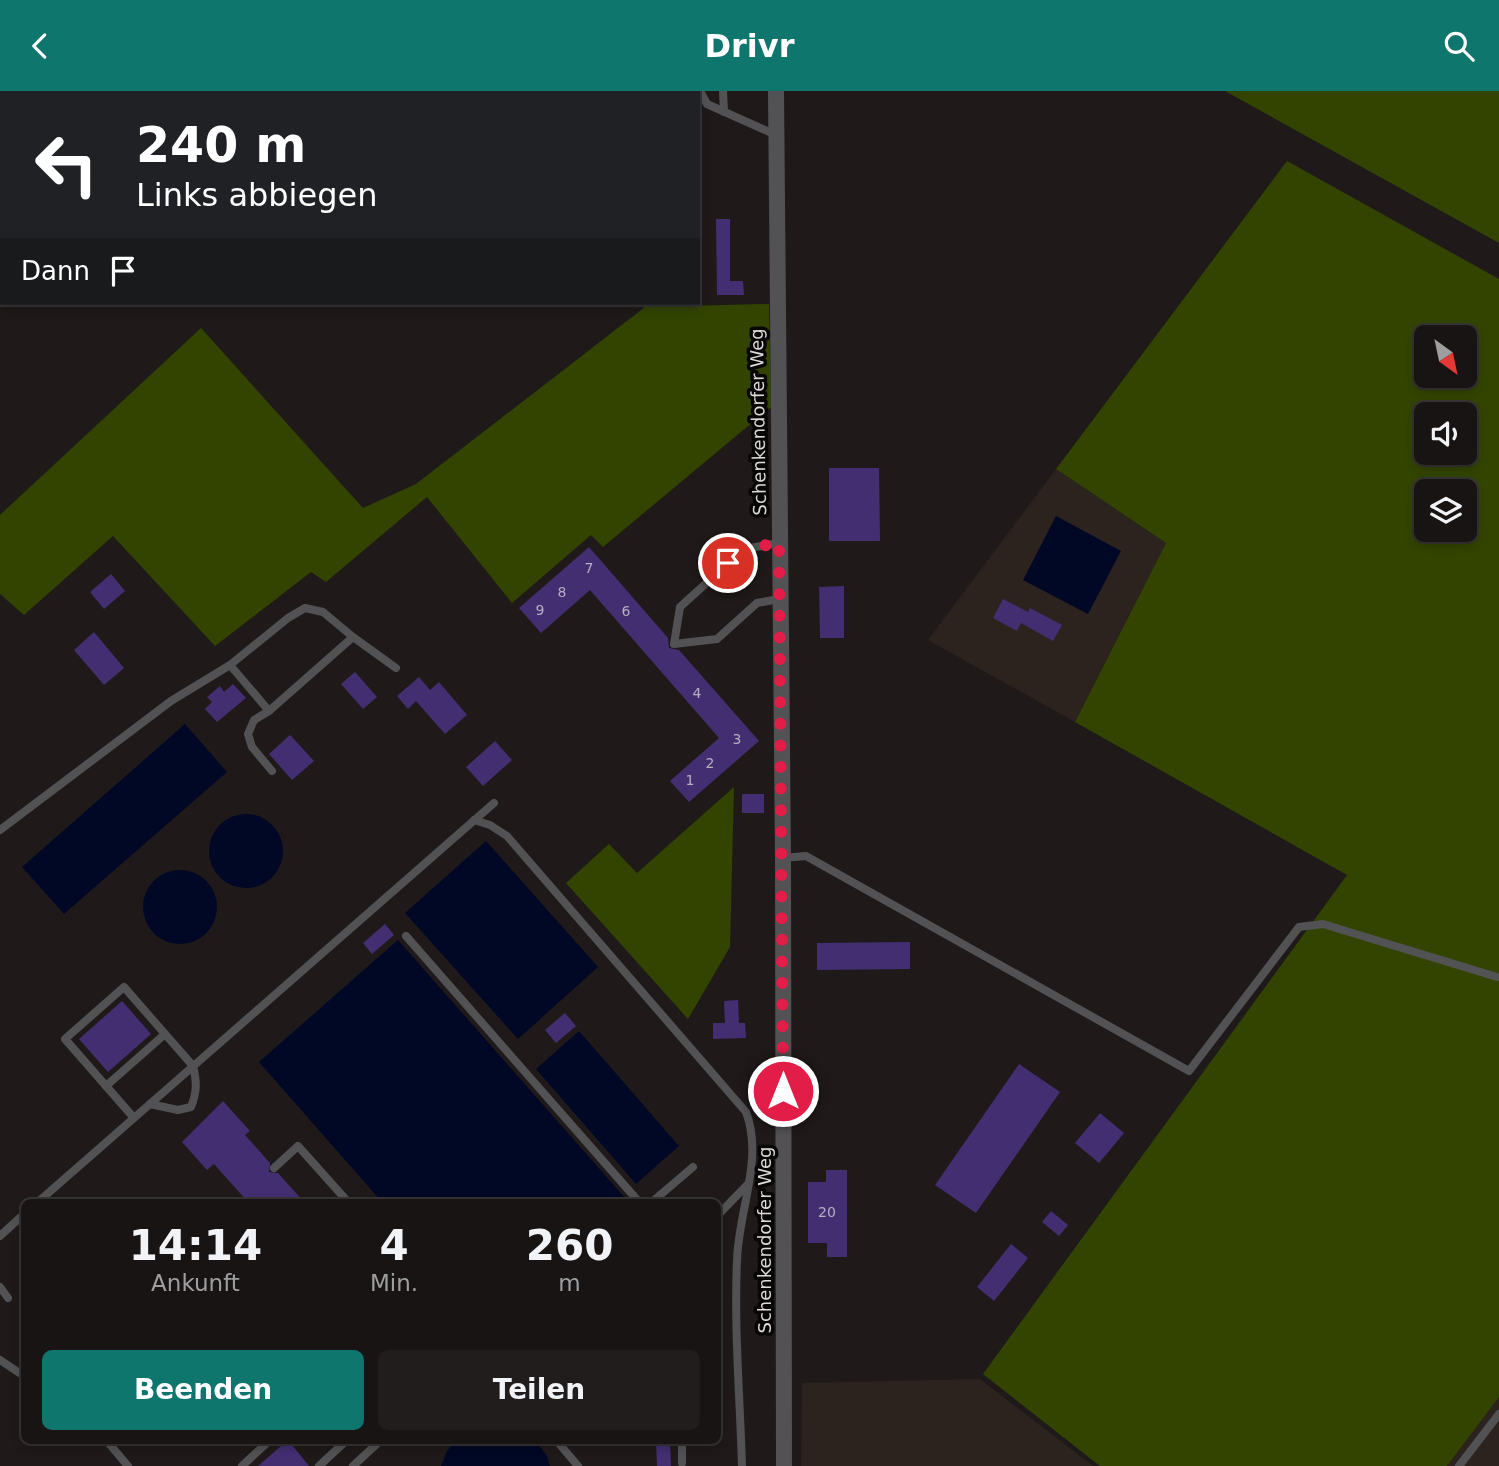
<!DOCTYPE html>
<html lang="de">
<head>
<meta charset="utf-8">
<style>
  :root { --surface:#171413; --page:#201d1c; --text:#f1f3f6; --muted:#9e9ea0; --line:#363333; --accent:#0f766e }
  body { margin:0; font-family:"DejaVu Sans",sans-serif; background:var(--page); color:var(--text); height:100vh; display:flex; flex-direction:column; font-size:26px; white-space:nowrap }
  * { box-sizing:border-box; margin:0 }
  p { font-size:23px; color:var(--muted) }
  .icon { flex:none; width:38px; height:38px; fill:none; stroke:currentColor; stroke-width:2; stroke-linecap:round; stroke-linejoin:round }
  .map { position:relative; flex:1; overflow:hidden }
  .side { position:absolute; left:21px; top:1108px; width:700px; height:245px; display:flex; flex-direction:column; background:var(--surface); border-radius:10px; box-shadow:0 4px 10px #0003,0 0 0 2px var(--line) }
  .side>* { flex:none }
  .top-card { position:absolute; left:0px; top:0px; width:700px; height:214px; box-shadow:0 4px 10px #0003,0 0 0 2px var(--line); background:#202124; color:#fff; overflow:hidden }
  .needle { width:46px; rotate:147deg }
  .controls { position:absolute; left:1414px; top:234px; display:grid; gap:14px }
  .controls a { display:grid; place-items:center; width:63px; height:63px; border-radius:10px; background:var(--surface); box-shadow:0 4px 10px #0003,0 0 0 2px var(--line); font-size:35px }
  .pin { position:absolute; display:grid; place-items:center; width:60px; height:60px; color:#fff; margin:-30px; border:4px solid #fff; border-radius:50%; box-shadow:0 2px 7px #0007 }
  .me { position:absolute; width:77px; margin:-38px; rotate:0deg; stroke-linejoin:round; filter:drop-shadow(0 0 5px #0008) }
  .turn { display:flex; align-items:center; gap:24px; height:147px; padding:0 21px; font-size:32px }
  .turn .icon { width:91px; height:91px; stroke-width:2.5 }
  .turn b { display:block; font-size:49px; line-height:60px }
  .then { display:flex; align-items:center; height:66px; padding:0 21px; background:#0003; gap:14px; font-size:26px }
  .eta { display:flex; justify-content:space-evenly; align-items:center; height:119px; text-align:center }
  .eta b { font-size:42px; font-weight:600; line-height:49px }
  .action { display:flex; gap:14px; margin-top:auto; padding:14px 21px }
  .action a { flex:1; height:80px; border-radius:10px; background:var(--accent); color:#fff; font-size:28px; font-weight:600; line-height:80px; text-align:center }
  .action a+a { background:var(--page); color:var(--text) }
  header { display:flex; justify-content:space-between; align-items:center; height:91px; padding:0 21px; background:var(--accent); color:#fff; font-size:32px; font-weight:600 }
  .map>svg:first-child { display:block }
  .built { fill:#2c221e }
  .green { fill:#324400; fill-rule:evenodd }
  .water { fill:#000825 }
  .building { fill:#432e72 }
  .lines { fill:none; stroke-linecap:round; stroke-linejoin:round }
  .service { stroke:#525254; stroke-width:8 }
  .minor { stroke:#525254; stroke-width:16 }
  .route { stroke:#e11d48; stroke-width:12; stroke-dasharray:0 21.6 }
  .labels { text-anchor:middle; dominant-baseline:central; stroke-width:7; stroke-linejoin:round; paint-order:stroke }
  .number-label { font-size:14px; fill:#b6afbe }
  .street-label { font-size:18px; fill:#dddad8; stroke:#070605 }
</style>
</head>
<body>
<header><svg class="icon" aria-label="back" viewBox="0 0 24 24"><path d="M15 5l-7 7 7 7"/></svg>Drivr<svg class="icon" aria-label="search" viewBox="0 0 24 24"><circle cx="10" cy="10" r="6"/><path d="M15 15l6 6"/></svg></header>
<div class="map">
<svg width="1499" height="1375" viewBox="0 0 1499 1375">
  <rect width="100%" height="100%" fill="#1f1a19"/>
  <g class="built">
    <path d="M1056,378L1166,452L1075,631L928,549Z"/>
    <path d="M980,1288L1093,1375H801L802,1292Z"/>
    <path d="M1499,1306V1375H1447Z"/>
  </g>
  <g class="green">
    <path d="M1225,0H1499V152Z"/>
    <path d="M1287,70L1499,188V1306L1447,1375H1100L983,1283L1347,784L1075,631L1166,452L1056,378ZM1426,247H1465V285H1426ZM1426,324H1465V362H1426ZM1426,401H1465V439H1426Z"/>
    <path d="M769,213L771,316L603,456L591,444L512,512L427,406L326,491L311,481L215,555L113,445L24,524L0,503V424L201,237L363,417L416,393L645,216Z"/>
    <path d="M734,696L730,856L688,928L566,792L609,753L637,782Z"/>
  </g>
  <g class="water">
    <path d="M1056,425L1121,460L1088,523L1023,489Z"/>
    <path d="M185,633L227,681L64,823L22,776Z"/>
    <circle cx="246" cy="760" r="37"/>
    <path d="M486,750L598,876L518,948L405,822Z"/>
    <circle cx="180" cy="816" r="37"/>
    <path d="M398,849L626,1108L622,1111H382L259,971Z"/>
    <path d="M579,940L679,1055L636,1093L536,978Z"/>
    <path d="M456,1349H535L547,1365L550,1375H441L447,1360Z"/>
  </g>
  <g class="building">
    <path d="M716,128H730V190H743L744,204H717Z"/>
    <path d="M829,377H879L880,450H829Z"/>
    <path d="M589,456L668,547L669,557L679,559L759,650L689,711L670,690L719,647L590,499L541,542L519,517Z"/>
    <path d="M111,483L125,500L104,518L90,501Z"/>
    <path d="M844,495V547H820L819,496Z"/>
    <path d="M1003,508L1028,521L1030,517L1062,534L1053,550L1021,532L1017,540L993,527Z"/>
    <path d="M94,541L124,577L104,594L74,559Z"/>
    <path d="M355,581L377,606L363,618L341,593Z"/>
    <path d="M419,586L430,599L439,591L467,624L445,643L416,610L408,618L397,605Z"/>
    <path d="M233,593L246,607L217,631L205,618L212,611L207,606L220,595L224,601Z"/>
    <path d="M290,644L314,670L292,689L269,663Z"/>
    <path d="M495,650L512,669L483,695L466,676Z"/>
    <rect x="742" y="703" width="22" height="19"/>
    <path d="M385,833L394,844L372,863L363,852Z"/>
    <path d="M910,851V878L817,879V852Z"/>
    <path d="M738,909L739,932H745L746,947L713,948V932H725L724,910Z"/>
    <path d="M122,910L151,943L108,981L79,948Z"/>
    <path d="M565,922L576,935L556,952L545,939Z"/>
    <path d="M1019,973L1060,1001L976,1122L935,1094Z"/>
    <path d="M223,1010L250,1040L245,1044L270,1072L269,1081L278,1082L304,1111H248L214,1073L207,1079L182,1051Z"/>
    <path d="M1100,1022L1124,1042L1099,1072L1075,1052Z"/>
    <path d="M826,1079H847V1166H827V1152H808V1091H826Z"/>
    <path d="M1051,1120L1068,1134L1059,1145L1042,1131Z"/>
    <path d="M1011,1153L1028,1167L994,1210L977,1196Z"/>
    <path d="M288,1349L309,1375H258Z"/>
    <path d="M656,1349H670L671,1375H657Z"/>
  </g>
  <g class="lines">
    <g class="service">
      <path d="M700,0L707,13L776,44"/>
      <path d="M723,0L724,21"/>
      <path d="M779,452L744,458L680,516L674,553L717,548L757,512L779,508"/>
      <path d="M230,574L269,620L353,546"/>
      <path d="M269,620L254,629L248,643L252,656L272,680"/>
      <path d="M474,729L490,734L507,745L746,1021C764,1068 738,1121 737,1170C734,1238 740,1307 742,1375"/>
      <path d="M0,739L171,610L230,574L288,527L305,517L323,521L353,546L396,577"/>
      <path d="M783,767L806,765L1189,980L1299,836L1323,833L1497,886"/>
      <path d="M406,845L639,1111"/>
      <path d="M106,995L165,943"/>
      <path d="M134,1027L65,948L124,896L193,975C197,991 197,1001 191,1016L178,1019L150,1013"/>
      <path d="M274,1077L298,1055L348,1111"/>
      <path d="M38,1111L494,712"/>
      <path d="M652,1111L693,1076"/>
      <path d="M718,1124L748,1093"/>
      <path d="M0,1145L24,1123"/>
      <path d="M0,1196L8,1207"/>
      <path d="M0,1269L24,1285"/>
      <path d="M106,1349L128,1375"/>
      <path d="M556,1349L578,1375"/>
      <path d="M682,1349V1372"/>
      <path d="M242,1375L270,1349"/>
      <path d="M319,1375L347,1349"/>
      <path d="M353,1375L381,1349"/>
      <path d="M1459,1375L1499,1323"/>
    </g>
    <path class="minor" d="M776,0L783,767L784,1375"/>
  </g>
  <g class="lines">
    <path class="route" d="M728,472L744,458L779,452L783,1000"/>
  </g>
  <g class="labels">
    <g class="number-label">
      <text x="589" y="477">7</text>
      <text x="562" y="501">8</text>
      <text x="540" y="519">9</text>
      <text x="626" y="520">6</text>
      <text x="697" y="602">4</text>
      <text x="737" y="648">3</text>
      <text x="710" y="672">2</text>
      <text x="690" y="689">1</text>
      <text x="827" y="1121">20</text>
    </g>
    <g class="street-label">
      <text transform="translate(758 331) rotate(-91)">Schenkendorfer Weg</text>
      <text transform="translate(764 1149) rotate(-90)">Schenkendorfer Weg</text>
    </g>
  </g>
</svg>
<div class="controls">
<a><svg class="needle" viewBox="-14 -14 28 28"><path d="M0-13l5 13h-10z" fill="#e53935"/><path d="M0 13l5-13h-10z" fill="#9e9ea0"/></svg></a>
<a><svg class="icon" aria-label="sound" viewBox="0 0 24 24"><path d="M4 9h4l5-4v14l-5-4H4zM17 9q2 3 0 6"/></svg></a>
<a><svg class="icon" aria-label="layers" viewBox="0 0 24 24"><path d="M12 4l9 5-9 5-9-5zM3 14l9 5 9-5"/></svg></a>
</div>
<div class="pin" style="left:728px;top:472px;background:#d93025"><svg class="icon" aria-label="arrive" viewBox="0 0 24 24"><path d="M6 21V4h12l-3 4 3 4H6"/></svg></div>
<svg class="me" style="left:783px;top:1000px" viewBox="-20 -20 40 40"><circle r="17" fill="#e11d48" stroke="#fff" stroke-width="3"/><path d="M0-11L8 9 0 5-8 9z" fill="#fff"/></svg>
<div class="top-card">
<div class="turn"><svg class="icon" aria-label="left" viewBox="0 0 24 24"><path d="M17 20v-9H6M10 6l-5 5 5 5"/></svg><div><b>240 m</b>Links abbiegen</div></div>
<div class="then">Dann<svg class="icon" aria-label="arrive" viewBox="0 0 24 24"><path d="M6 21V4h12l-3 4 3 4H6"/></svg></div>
</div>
<section class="side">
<div class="eta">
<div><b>14:14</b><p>Ankunft</p></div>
<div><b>4</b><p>Min.</p></div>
<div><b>260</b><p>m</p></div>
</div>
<div class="action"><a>Beenden</a><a>Teilen</a></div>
</section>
</div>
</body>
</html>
